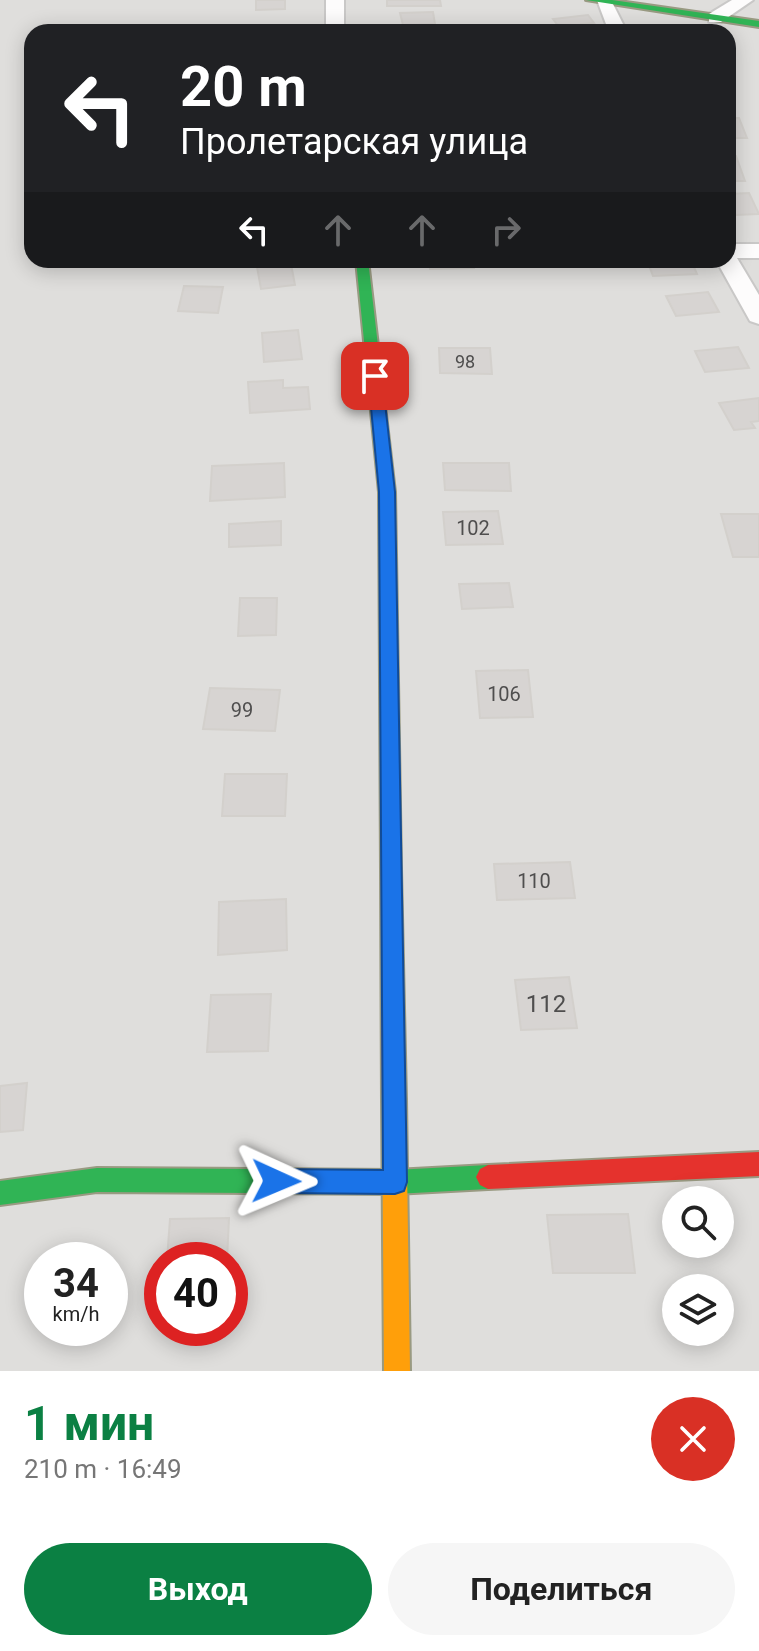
<!DOCTYPE html>
<html lang="ru">
<head>
<meta charset="utf-8">
<style>
  :root { --surface:#fff; --page:#f6f6f6; --text:#222; --muted:#767676; --accent:#0b8043 }
  body { margin:0; font-family:Roboto,sans-serif; background:var(--page); color:var(--text); height:100vh; display:flex; flex-direction:column; font-size:30px; white-space:nowrap }
  * { box-sizing:border-box; margin:0 }
  p { font-size:26px; color:var(--muted) }
  .icon { flex:none; width:44px; height:44px; fill:none; stroke:currentColor; stroke-width:2; stroke-linecap:round; stroke-linejoin:round }
  .map { position:relative; height:1371px; overflow:hidden }
  .sheet { display:flex; flex-direction:column; background:var(--surface); flex:1 }
  .sheet>* { flex:none }
  .hud { position:absolute; left:24px; top:24px; width:712px; height:244px; border-radius:24px; box-shadow:0 4px 20px #0003; background:#202124; color:#fff; overflow:hidden }
  .controls { position:absolute; left:662px; top:1186px; display:grid; gap:16px }
  .controls a { display:grid; place-items:center; width:72px; height:72px; border-radius:50%; background:var(--surface); box-shadow:0 4px 20px #0003; font-size:40px }
  .speed { position:absolute; left:24px; top:1242px; display:flex; gap:16px; font-size:40px; font-weight:700; text-align:center }
  .speed>* { display:grid; place-content:center; width:104px; height:104px; border-radius:50%; background:var(--surface); box-shadow:0 4px 20px #0003; line-height:1 }
  .speed small { font-size:20px; font-weight:400 }
  .speed .limit { border:12px solid #d22; background:#fff; color:#111 }
  .pin { position:absolute; display:grid; place-items:center; width:68px; height:68px; color:#fff; margin:-34px; border-radius:16px; box-shadow:0 4px 12px #0006 }
  .me { position:absolute; width:88px; margin:-44px; rotate:91deg; stroke-linejoin:round; filter:drop-shadow(0 0 6px #0008) }
  .turn { display:flex; align-items:center; gap:28px; height:168px; padding:0 24px; font-size:36px }
  .turn .icon { width:104px; height:104px; stroke-width:2.5 }
  .turn b { display:block; font-size:56px; line-height:68px }
  .lanes { display:flex; align-items:center; height:76px; padding:0 24px; background:#0003; justify-content:center; gap:40px; direction:ltr }
  .lanes .off { opacity:.35 }
  .round { display:grid; place-items:center; flex:none; width:84px; height:84px; border-radius:42px; background:var(--page) }
  .head { display:flex; align-items:center; justify-content:space-between; height:136px; padding:0 24px }
  h1 { font-size:48px; font-weight:700; line-height:60px; color:var(--accent) }
  .button { display:flex; gap:16px; margin-top:auto; padding:16px 24px }
  .button a { flex:1; height:92px; border-radius:48px; background:var(--accent); color:#fff; font-size:32px; font-weight:700; line-height:92px; text-align:center }
  .button a+a { background:var(--page); color:var(--text) }
  .map>svg:first-child { display:block }
  .residential { fill:#dfdedc; fill-rule:evenodd }
  .building { fill:#d7d4d2; stroke:#d3d0cc; stroke-width:2 }
  .lines { fill:none; stroke-linecap:round; stroke-linejoin:round }
  .street-casing { stroke:#c9c8c7; stroke-width:4 }
  .fast-casing { stroke:#999a82; stroke-width:4 }
  .slow-casing { stroke:#999a82; stroke-width:4 }
  .jam-casing { stroke:#999a82; stroke-width:4 }
  .street { fill:#fdfcfc; fill-rule:evenodd }
  .fast { fill:#30b455; fill-rule:evenodd }
  .slow { fill:#ff9f0a; fill-rule:evenodd }
  .jam { fill:#e5322d; fill-rule:evenodd }
  .route { fill:#1a73e8; stroke:#114b97; stroke-width:2 }
  .labels { text-anchor:middle; dominant-baseline:central; stroke-width:6; stroke-linejoin:round; paint-order:stroke }
  .far-number-label { font-size:18px; fill:#4f4e4e }
  .number-label { font-size:20px; fill:#4f4e4e }
  .near-number-label { font-size:24px; fill:#4f4e4e }
</style>
</head>
<body>
<div class="map">
<svg width="759" height="1371" viewBox="0 0 759 1371">
  <rect width="100%" height="100%" fill="#f0eeeb"/>
  <path class="residential" d="M0,0H759V1371H0ZM32,32H728V260H32ZM676,1200H720V1244H676ZM42,1260H110V1328H42ZM162,1260H230V1328H162ZM676,1288H720V1332H676Z"/>
  <g class="building">
    <path d="M256,0H285V9L256,10Z"/>
    <path d="M387,0H440L441,6H387Z"/>
    <path d="M433,12L435,24L403,25L400,13Z"/>
    <path d="M588,15L594,23L582,24L586,28L562,31L553,19Z"/>
    <path d="M728,118H739L747,138H728Z"/>
    <path d="M728,156H736L745,181H728Z"/>
    <path d="M749,193L759,214L735,215L728,194Z"/>
    <path d="M429,260H473L474,268L430,269Z"/>
    <path d="M647,260H691L697,274L653,276Z"/>
    <path d="M291,264L295,285L261,289L257,267Z"/>
    <path d="M184,286L223,287L218,313L178,311Z"/>
    <path d="M708,292L719,312L676,316L666,296Z"/>
    <path d="M298,330L302,359L264,362L262,333Z"/>
    <path d="M738,347L749,368L705,372L695,351Z"/>
    <path d="M439,348H490L492,374L440,373Z"/>
    <path d="M283,380V388L308,387L310,409L250,413L248,382Z"/>
    <path d="M759,398V421L751,422L755,428L734,430L719,403Z"/>
    <path d="M284,463L285,497L210,501L212,466Z"/>
    <path d="M443,463H509L511,491L445,490Z"/>
    <path d="M498,511L503,544L446,545L443,512Z"/>
    <path d="M721,514H759V557H733Z"/>
    <path d="M281,521V545L229,547V524Z"/>
    <path d="M509,583L513,607L462,609L459,584Z"/>
    <path d="M240,598H277L276,635L238,636Z"/>
    <path d="M528,670L533,717L480,718L476,671Z"/>
    <path d="M210,688L280,690L275,731L203,729Z"/>
    <path d="M225,774H287L285,816H222Z"/>
    <path d="M570,862L575,898L497,900L494,864Z"/>
    <path d="M286,899L287,950L218,955L219,902Z"/>
    <path d="M569,977L577,1028L521,1030L515,980Z"/>
    <path d="M271,994L268,1051L207,1052L211,995Z"/>
    <path d="M27,1083L23,1130L0,1132V1086Z"/>
    <path d="M628,1214L635,1273H553L547,1215Z"/>
    <path d="M229,1218L227,1260H167L170,1219Z"/>
  </g>
  <g class="lines">
    <defs>
      <g id="street">
        <rect x="326" y="0" width="18" height="32"/>
        <path d="M597,0H611L627,32H609Z"/>
        <path d="M732,0H753L721,22H709V14Z"/>
        <path d="M728,244H759V258H737L759,295V324L750,321L716,260H728Z"/>
      </g>
      <g id="fast">
        <path d="M586,0H612L759,21V27Z"/>
        <path d="M356,260H368L395,492L401,869L398,876L391,879L384,876L381,869L379,492Z"/>
        <path d="M488,1165L496,1169L500,1177L496,1185L488,1189L395,1194L97,1192L0,1205V1181L97,1168L395,1170Z"/>
      </g>
      <path id="slow" d="M394,1088L402,1092L406,1100L410,1371H384L382,1100L386,1092Z"/>
      <g id="jam">
        <path d="M391,859L398,862L401,869L406,1100L402,1108L394,1112L386,1108L382,1100L381,869L384,862Z"/>
        <path d="M759,1152V1176L488,1189L480,1185L476,1177L480,1169L488,1165Z"/>
      </g>
    </defs>
    <use href="#street" class="street-casing"/>
    <use href="#fast" class="fast-casing"/>
    <use href="#slow" class="slow-casing"/>
    <use href="#jam" class="jam-casing"/>
    <use href="#street" class="street"/>
    <use href="#fast" class="fast"/>
    <use href="#slow" class="slow"/>
    <use href="#jam" class="jam"/>
  </g>
  <path class="route" d="M375,371L382,376L395,492L407,1182L404,1191L395,1194L276,1193L267,1190L264,1181L267,1173L276,1169L383,1170L379,492L368,376Z"/>
  <g class="labels">
    <g class="far-number-label">
      <text x="465" y="361">98</text>
    </g>
    <g class="number-label">
      <text x="473" y="528">102</text>
      <text x="504" y="694">106</text>
      <text x="242" y="710">99</text>
      <text x="534" y="881">110</text>
    </g>
    <g class="near-number-label">
      <text x="546" y="1004">112</text>
    </g>
  </g>
</svg>
<div class="controls">
<a><svg class="icon" aria-label="search" viewBox="0 0 24 24"><circle cx="10" cy="10" r="6"/><path d="M15 15l6 6"/></svg></a>
<a><svg class="icon" aria-label="layers" viewBox="0 0 24 24"><path d="M12 4l9 5-9 5-9-5zM3 14l9 5 9-5"/></svg></a>
</div>
<div class="speed"><div>34<small>km/h</small></div><div class="limit">40</div></div>
<div class="pin" style="left:375px;top:376px;background:#d93025"><svg class="icon" aria-label="arrive" viewBox="0 0 24 24"><path d="M6 21V4h12l-3 4 3 4H6"/></svg></div>
<svg class="me" style="left:276px;top:1181px" viewBox="-20 -20 40 40"><path d="M0-17L14 15 0 8-14 15z" fill="#1a73e8" stroke="#fff" stroke-width="4"/></svg>
<div class="hud">
<div class="turn"><svg class="icon" aria-label="left" viewBox="0 0 24 24"><path d="M17 20v-9H6M10 6l-5 5 5 5"/></svg><div><b>20 m</b>Пролетарская улица</div></div>
<div class="lanes"><svg class="icon" aria-label="left" viewBox="0 0 24 24"><path d="M17 20v-9H6M10 6l-5 5 5 5"/></svg><svg class="icon off" aria-label="ahead" viewBox="0 0 24 24"><path d="M12 20V5M6 11l6-6 6 6"/></svg><svg class="icon off" aria-label="ahead" viewBox="0 0 24 24"><path d="M12 20V5M6 11l6-6 6 6"/></svg><svg class="icon off" aria-label="right" viewBox="0 0 24 24"><path d="M7 20v-9h11M14 6l5 5-5 5"/></svg></div>
</div>
</div>
<section class="sheet">
<div class="head"><div><h1>1 мин</h1><p>210 m · 16:49</p></div><a class="round" style="background:#d93025;color:#fff"><svg class="icon" aria-label="close" viewBox="0 0 24 24"><path d="M6 6l12 12M18 6L6 18"/></svg></a></div>
<div class="button"><a>Выход</a><a>Поделиться</a></div>
</section>
</body>
</html>
